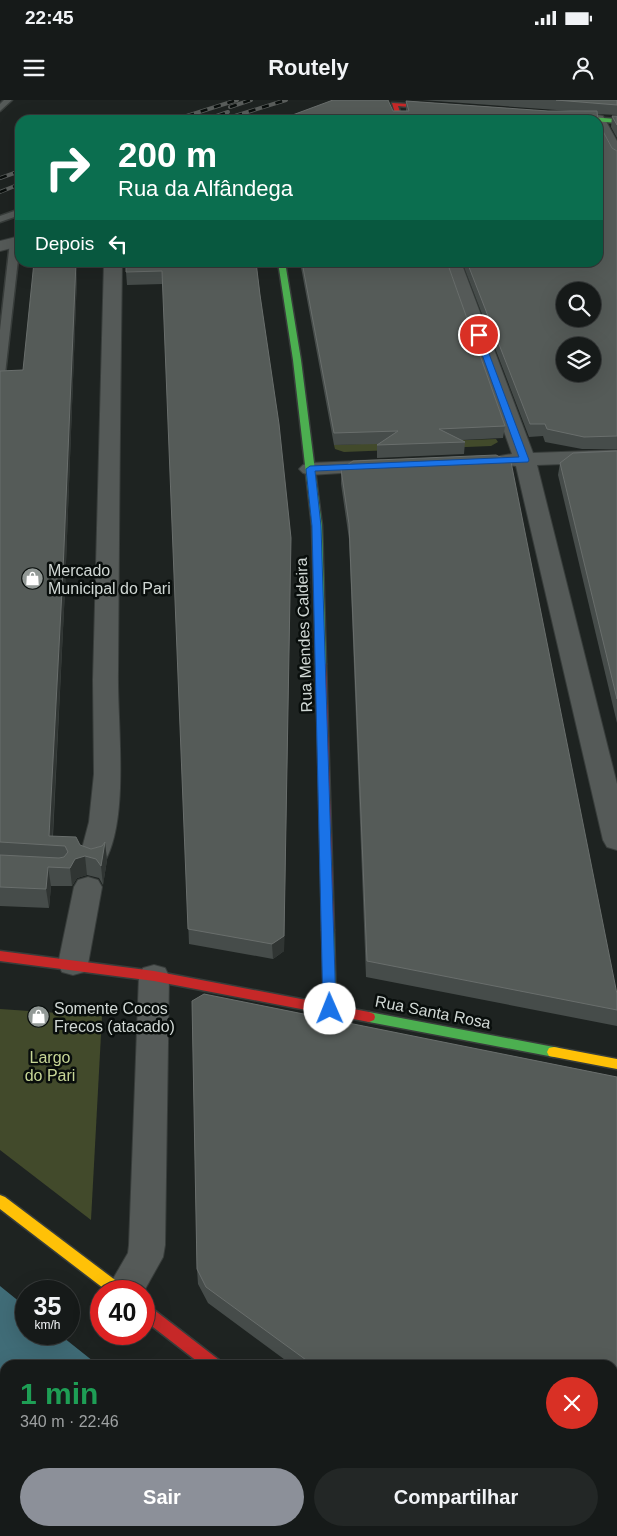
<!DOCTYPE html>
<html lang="pt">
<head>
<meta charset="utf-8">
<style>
  :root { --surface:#161a19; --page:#232726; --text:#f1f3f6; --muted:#9ea1a2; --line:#353838; --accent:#8c9099 }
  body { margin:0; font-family:Helvetica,sans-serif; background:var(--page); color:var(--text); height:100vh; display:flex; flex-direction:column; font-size:19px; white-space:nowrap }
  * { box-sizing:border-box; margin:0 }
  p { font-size:16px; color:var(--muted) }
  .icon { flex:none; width:28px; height:28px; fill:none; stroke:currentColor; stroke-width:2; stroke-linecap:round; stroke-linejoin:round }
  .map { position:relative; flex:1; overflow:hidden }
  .details { position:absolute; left:0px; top:1260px; width:618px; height:176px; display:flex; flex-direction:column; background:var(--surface); border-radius:15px 15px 0 0; box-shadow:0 5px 20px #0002,0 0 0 1px var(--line) }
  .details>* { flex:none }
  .top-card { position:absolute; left:15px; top:15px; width:588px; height:152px; border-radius:15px; box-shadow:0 5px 20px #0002,0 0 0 1px var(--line); background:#0b6e4f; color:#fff; overflow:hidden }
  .controls { position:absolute; left:556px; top:182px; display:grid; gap:10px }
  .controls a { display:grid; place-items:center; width:45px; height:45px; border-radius:50%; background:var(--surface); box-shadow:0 5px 20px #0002,0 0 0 1px var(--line); font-size:25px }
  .speed { position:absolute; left:15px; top:1180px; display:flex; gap:10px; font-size:25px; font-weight:700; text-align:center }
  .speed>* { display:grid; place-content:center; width:65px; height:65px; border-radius:50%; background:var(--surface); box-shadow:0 5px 20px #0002,0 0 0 1px var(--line); line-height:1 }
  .speed small { font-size:12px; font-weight:400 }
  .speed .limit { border:8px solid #d22; background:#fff; color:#111 }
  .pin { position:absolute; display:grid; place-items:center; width:42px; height:42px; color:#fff; margin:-21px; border:2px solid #fff; border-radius:50%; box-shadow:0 1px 5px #0007 }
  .me { position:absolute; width:55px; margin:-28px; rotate:359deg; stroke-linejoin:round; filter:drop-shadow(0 0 4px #0008) }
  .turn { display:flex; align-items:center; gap:18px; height:105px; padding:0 20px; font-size:22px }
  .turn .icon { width:65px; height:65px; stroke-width:2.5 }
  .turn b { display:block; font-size:35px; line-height:42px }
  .then { display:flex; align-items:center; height:48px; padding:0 20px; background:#0003; gap:10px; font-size:19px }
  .round { display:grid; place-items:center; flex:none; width:52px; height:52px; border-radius:26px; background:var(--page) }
  .overview { display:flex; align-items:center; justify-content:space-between; height:85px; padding:0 20px }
  h1 { font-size:30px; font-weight:800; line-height:38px; color:#1e9e55 }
  .action { display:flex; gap:10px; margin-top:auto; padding:10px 20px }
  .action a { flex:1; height:58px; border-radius:30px; background:var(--accent); color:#fff; font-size:20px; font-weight:800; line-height:58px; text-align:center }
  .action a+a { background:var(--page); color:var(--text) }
  .status { display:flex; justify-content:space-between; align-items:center; height:35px; padding:0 25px; background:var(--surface); direction:ltr }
  .status svg { height:14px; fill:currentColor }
  header { display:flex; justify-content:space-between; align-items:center; height:65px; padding:0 20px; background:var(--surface); font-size:22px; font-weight:800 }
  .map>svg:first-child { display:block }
  .green { fill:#424a2b }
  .water { fill:#406c77 }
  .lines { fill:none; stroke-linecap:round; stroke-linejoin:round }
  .lane-casing { stroke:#383d3b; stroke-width:3 }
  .street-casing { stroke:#383d3b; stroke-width:2 }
  .fast-casing { stroke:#383d3b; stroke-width:3 }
  .slow-casing { stroke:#383d3b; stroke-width:3 }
  .jam-casing { stroke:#383d3b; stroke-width:3 }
  .lane { fill:#555a58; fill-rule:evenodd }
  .street { fill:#555a58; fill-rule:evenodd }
  .fast { fill:#4caf50; fill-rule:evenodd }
  .slow { fill:#ffc107; fill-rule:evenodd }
  .jam { fill:#c62828; fill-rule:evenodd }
  .rail-casing { stroke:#595d5b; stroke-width:4 }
  .rail { stroke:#090e0c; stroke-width:2.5; stroke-dasharray:7; stroke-linecap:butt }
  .wall { fill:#464c4a }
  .shaded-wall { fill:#303533 }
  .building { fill:#555b58; stroke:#696e6c; fill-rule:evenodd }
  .route { fill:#1a73e8; stroke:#114b97 }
  .labels { text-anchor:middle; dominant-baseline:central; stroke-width:5; stroke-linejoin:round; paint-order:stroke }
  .poi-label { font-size:16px; fill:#d1d8d5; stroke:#090e0c; text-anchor:start }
  .street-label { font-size:16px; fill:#d1d8d5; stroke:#090e0c }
  .park-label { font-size:16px; fill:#c7d696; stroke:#090e0c }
</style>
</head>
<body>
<div class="status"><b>22:45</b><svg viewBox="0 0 49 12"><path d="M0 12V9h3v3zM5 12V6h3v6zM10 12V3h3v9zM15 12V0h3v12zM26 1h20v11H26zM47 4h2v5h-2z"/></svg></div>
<header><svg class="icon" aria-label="menu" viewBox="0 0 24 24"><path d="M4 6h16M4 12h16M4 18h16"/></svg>Routely<svg class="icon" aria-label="person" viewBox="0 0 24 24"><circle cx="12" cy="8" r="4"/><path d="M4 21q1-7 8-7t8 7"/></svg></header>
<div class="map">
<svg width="617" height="1436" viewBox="0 0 617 1436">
  <rect width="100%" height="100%" fill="#1e2321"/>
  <g class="green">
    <path d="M496,339L498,342L491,346L344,352L335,349L334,345Z"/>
    <path d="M0,909L102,916L91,1120L0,1050Z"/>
  </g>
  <g class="water">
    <path d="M0,1186L26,1207V1234H59L98,1265H5V1360L0,1356Z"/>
    <path d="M88,1431H306L312,1436H94Z"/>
  </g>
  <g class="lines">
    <defs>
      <g id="lane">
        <path d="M4,0H12L0,11V4Z"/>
        <path d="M20,109V115L0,122V116Z"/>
        <path d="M15,139L20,142L5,274L0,277V230L10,142Z"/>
      </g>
      <g id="street">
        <path d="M598,15L603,16L617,41V60L612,58L598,32V20L591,19L593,16Z"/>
        <path d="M20,136V146L0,151V141Z"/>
        <path d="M104,162H122C120,299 119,435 118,572C117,624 130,719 104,763L94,766L84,763L80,756L89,722L94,674L93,580Z"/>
        <path d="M444,162H461L533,353L617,350V362L537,365L617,684V750L607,747L603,740L516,366L500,364L497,360L500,356L512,354Z"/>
        <path d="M381,360L388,362L391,366L388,370L310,375L303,373L299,369L303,365L310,363Z"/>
        <path d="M88,777L98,780L102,787L88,864L84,872L73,875L62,872L58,864L74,787L78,780Z"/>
        <path d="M154,865L165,868L169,876L165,1145L163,1157L144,1191H106L128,1153L129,1145L139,876L143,868Z"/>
      </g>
      <g id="fast">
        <path d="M561,15L617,19V23L559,18L558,17Z"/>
        <path d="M278,162H285L301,260L322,426L326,564L321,567L316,564L312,426L293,260Z"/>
        <path d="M328,826L332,827L334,830L336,909L334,912L330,914L326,912L324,909L322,830L324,827Z"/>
        <path d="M369,912L554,947L559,948L561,952L559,956L554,957L369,922L364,920L363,917L364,914Z"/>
      </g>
      <g id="slow">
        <path d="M554,947L617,959V969L549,956L547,952L549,948Z"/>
        <path d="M0,1095L5,1097L123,1186L125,1191H107L0,1109Z"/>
      </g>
      <g id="jam">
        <path d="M392,3L443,6L446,8L443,10L398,6L403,20H397Z"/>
        <path d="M321,561L326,564L334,830L332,833H324L322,830L316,564Z"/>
        <path d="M0,851L154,871L369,912L374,914L375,917L374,920L369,922L154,881L0,861Z"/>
        <path d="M144,1204L149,1206L219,1260L222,1265H202L144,1220Z"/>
        <path d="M422,1431H443L445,1436H424Z"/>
      </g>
    </defs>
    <use href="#lane" class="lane-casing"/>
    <use href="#street" class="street-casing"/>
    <use href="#fast" class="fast-casing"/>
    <use href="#slow" class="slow-casing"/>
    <use href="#jam" class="jam-casing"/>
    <use href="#lane" class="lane"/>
    <use href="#street" class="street"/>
    <use href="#fast" class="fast"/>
    <use href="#slow" class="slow"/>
    <use href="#jam" class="jam"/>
    <defs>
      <g id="rail">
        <path d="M230,7L251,0"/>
        <path d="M174,20L237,0"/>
        <path d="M205,20L228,12"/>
        <path d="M222,20L286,0"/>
        <path d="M0,78L20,71"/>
        <path d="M0,92L20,84"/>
      </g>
    </defs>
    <use href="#rail" class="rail-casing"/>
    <use href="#rail" class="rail"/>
  </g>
  <g class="wall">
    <path d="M331,0L393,11H406V1L548,11H570L422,0H617V15L597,14L598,22L612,48L617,51V349H582L545,342L543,336L529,337L462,162H598L279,20L331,1Z"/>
    <path d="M612,16H617V38L611,27Z"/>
    <path d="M256,162L291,438L284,851L273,859L189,844L163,184L127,185L126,172Z"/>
    <path d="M300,162H447L505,326L503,338L462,340L465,342L464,354L377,358V345L379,344L334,345Z"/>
    <path d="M77,176L65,489L53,736L91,749L102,746L105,742L107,760L103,785L99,778L87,775L77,778L72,786H51L49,808L0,806V271L23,270Z"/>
    <path d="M617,351V623L558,375L560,363Z"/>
    <path d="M341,369L617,894V926L366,877L349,439L341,384Z"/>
    <path d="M204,894L617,977V1436H525L519,1431H612V1265H292L208,1203L198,1184L197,1169L192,901Z"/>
  </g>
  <g class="shaded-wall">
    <path d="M76,162L77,176L65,489L52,745L49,736Z"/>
    <path d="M291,438L284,851L273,859L272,844Z"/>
    <path d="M105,742L107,760L103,785L101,766Z"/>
    <path d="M85,756L87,775L77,778L72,786L70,768L75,759Z"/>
    <path d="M48,767L51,786L49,808L46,789Z"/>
  </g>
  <g class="building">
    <path d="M333,0H388L393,11H409L406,1L548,11H597L598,22L612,48L617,51V336L584,337L547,329L545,324H530L467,162H598V20H279ZM565,191H592V219H565ZM565,246H592V274H565Z"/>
    <path d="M556,0H617V5Z"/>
    <path d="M612,16H617V25Z"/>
    <path d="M237,17V20H230Z"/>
    <path d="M34,162H76L63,471L49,736L76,737L80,745L91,749L102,746L105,742L101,766L96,759L85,756L75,759L70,768L48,767L46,789L0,787V755L59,758L64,757L68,752L65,746L0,742V271L23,270Z"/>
    <path d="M126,162H256L260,195L279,324L291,438L284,836L272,844L188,829L162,171L126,172Z"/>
    <path d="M302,162H447L505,326L439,329L465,342L377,345L398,331L334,333Z"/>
    <path d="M617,351V599L560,363L573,353Z"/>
    <path d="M496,355L511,362L617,894V910L367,861L349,424L341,369L353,361Z"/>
    <path d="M204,894L617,977V1436H548L542,1431H612V1265H313L206,1187L197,1169L192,901Z"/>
  </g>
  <path class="route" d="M479,233L482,235L529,360L528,362L315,371L321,426L336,909L334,912H325L323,909L312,426L306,369L310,366L519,357L475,235Z"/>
  <defs>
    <symbol id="shop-disc" viewBox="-11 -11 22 22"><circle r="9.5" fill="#929996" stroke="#090e0c"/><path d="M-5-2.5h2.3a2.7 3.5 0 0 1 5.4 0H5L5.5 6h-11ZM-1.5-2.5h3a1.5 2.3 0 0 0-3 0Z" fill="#fff"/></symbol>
  </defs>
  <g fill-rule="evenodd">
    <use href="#shop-disc" x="20" y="466" width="25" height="25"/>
    <use href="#shop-disc" x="26" y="904" width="25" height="25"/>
  </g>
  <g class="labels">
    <g class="poi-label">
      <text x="48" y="470">Mercado<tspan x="48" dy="18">Municipal do Pari</tspan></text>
      <text x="54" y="908">Somente Cocos<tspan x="54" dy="18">Frecos (atacado)</tspan></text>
    </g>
    <g class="street-label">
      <text transform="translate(304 535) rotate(-92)">Rua Mendes Caldeira</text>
      <text transform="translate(433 912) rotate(11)">Rua Santa Rosa</text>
    </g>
    <g class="park-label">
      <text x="50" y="957">Largo<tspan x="50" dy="18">do Pari</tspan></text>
    </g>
  </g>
</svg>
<div class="controls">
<a><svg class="icon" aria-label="search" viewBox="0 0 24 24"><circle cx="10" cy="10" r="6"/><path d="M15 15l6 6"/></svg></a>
<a><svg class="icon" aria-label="layers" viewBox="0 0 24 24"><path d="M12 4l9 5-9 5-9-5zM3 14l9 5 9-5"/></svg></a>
</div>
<div class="speed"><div>35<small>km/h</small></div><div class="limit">40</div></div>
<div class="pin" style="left:479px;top:235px;background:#d93025"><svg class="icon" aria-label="arrive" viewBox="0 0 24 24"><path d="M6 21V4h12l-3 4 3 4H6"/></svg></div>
<svg class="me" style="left:330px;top:909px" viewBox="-20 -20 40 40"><circle r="19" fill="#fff"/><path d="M0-13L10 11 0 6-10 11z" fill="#1a73e8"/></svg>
<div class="top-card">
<div class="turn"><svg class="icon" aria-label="right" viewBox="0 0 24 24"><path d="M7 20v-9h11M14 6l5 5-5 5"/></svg><div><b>200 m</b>Rua da Alfândega</div></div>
<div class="then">Depois<svg class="icon" aria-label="left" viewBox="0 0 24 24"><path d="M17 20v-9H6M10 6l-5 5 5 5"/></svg></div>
</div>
<section class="details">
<div class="overview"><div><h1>1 min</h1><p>340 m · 22:46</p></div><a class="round" style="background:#d93025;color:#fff"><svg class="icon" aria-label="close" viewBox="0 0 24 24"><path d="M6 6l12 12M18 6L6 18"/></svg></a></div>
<div class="action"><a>Sair</a><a>Compartilhar</a></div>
</section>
</div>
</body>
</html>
